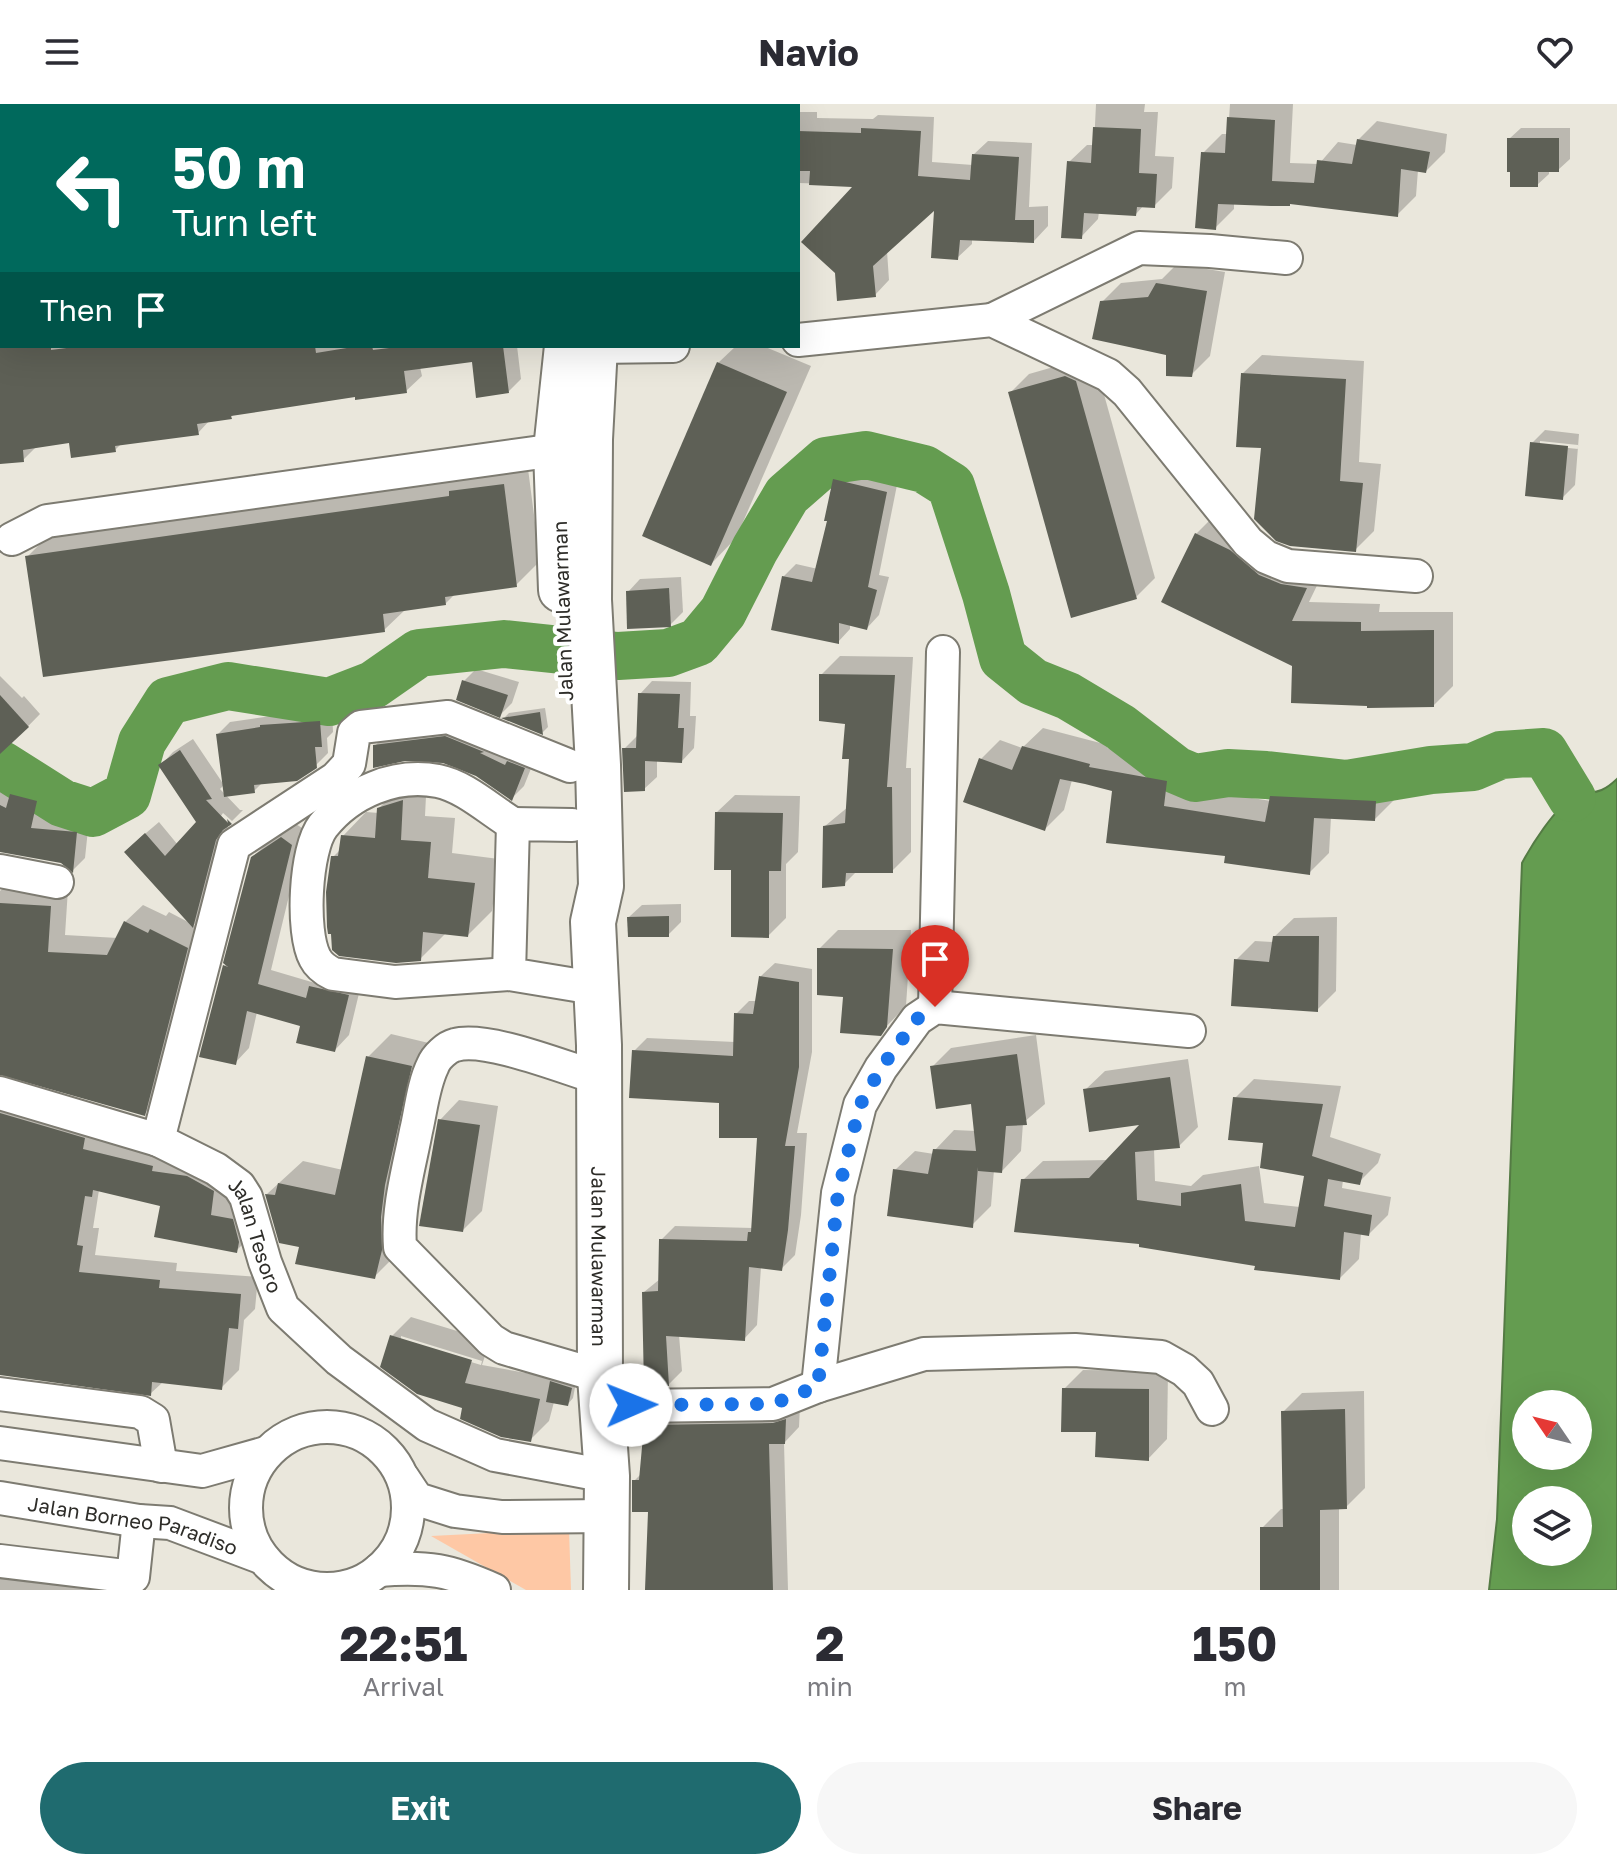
<!DOCTYPE html>
<html lang="en">
<head>
<meta charset="utf-8">
<style>
  :root { --surface:#fff; --page:#f7f7f7; --text:#2b2b33; --muted:#7c7c81; --accent:#1f6b6f }
  body { margin:0; font-family:"Golos Text",sans-serif; background:var(--page); color:var(--text); height:100vh; display:flex; flex-direction:column; font-size:30px; white-space:nowrap }
  * { box-sizing:border-box; margin:0 }
  p { font-size:26px; color:var(--muted) }
  .icon { flex:none; width:44px; height:44px; fill:none; stroke:currentColor; stroke-width:2; stroke-linecap:round; stroke-linejoin:round }
  .map { position:relative; height:1486px; overflow:hidden }
  .details { display:flex; flex-direction:column; background:var(--surface); flex:1 }
  .details>* { flex:none }
  .banner { position:absolute; left:0px; top:0px; width:800px; height:244px; box-shadow:0 8px 32px #0002; background:#00695c; color:#fff; overflow:hidden }
  .needle { width:52px; rotate:305deg }
  .buttons { position:absolute; left:1512px; top:1286px; display:grid; gap:16px }
  .buttons a { display:grid; place-items:center; width:80px; height:80px; border-radius:50%; background:var(--surface); box-shadow:0 8px 32px #0002; font-size:40px }
  .pin { position:absolute; display:grid; place-items:center; width:68px; height:68px; color:#fff; margin:-82px -34px; border-radius:50% 50% 50% 0; rotate:-45deg; box-shadow:0 0 8px #0007 }
  .pin .icon { rotate:45deg }
  .me { position:absolute; width:88px; margin:-44px; rotate:89deg; stroke-linejoin:round; filter:drop-shadow(0 0 6px #0008) }
  .turn { display:flex; align-items:center; gap:28px; height:168px; padding:0 40px; font-size:36px }
  .turn .icon { width:104px; height:104px; stroke-width:2.5 }
  .turn b { display:block; font-size:56px; line-height:68px }
  .then { display:flex; align-items:center; height:76px; padding:0 40px; background:#0003; gap:16px; font-size:30px }
  .eta { display:flex; justify-content:space-evenly; align-items:center; height:136px; text-align:center }
  .eta b { font-size:48px; font-weight:700; line-height:56px }
  .primary-button { display:flex; gap:16px; margin-top:auto; padding:16px 40px }
  .primary-button a { flex:1; height:92px; border-radius:48px; background:var(--accent); color:#fff; font-size:32px; font-weight:700; line-height:92px; text-align:center }
  .primary-button a+a { background:var(--page); color:var(--text) }
  header { display:flex; justify-content:space-between; align-items:center; height:104px; padding:0 40px; background:var(--surface); font-size:36px; font-weight:700 }
  .map>svg:first-child { display:block }
  .green { fill:#fec8a5 }
  .water { fill:#649c50; stroke:#547b44; stroke-width:2; fill-rule:evenodd }
  .shadow { fill:#0003; fill-rule:evenodd }
  .lines { fill:none; stroke-linecap:round; stroke-linejoin:round }
  .river { stroke:#649c50; stroke-width:48 }
  .building { fill:#5e6056 }
  .minor-casing { stroke:#7d7b71; stroke-width:36 }
  .highway-casing { stroke:#7d7b71; stroke-width:48 }
  .minor { stroke:#fff; stroke-width:32 }
  .highway { stroke:#fff; stroke-width:44 }
  .route { stroke:#1a73e8; stroke-width:14; stroke-dasharray:0 25.2 }
  .labels { text-anchor:middle; dominant-baseline:central; stroke-width:8; stroke-linejoin:round; paint-order:stroke }
  .street-label { font-size:20px; fill:#2e2d29; stroke:#fff }
</style>
</head>
<body>
<header><svg class="icon" aria-label="menu" viewBox="0 0 24 24"><path d="M4 6h16M4 12h16M4 18h16"/></svg>Navio<svg class="icon" aria-label="heart" viewBox="0 0 24 24"><path d="M12 20l-8-8c-3-5 5-10 8-4 3-6 11-1 8 4z"/></svg></header>
<div class="map">
<svg width="1617" height="1486" viewBox="0 0 1617 1486">
  <rect width="100%" height="100%" fill="#eae7dc"/>
  <path class="green" d="M569,1425L571,1486H526L431,1432Z"/>
  <path class="water" d="M1617,675V1486H1489L1497,1415L1522,759C1531,742 1555,704 1572,694C1591,684 1596,695 1617,675ZM1526,1300H1578V1352H1526ZM1526,1396H1578V1448H1526Z"/>
  <g class="shadow">
    <path d="M0,0H207V2H2L0,59Z"/>
    <rect x="248" y="0" width="234" height="2"/>
    <path d="M1096,0H1145L1144,8H1158L1155,52L1174,53L1172,84L1154,102L1144,101L1136,110L1099,108L1098,115L1081,133L1069,58L1087,41H1094Z"/>
    <path d="M1230,0H1293L1290,59L1319,60L1338,38L1357,41L1358,36L1377,17L1447,30L1445,48L1426,67L1418,66L1416,92L1397,111L1291,98H1234V105L1215,124L1203,49L1222,30H1228Z"/>
    <path d="M798,8H817V14L873,15L878,11L934,13L932,58L973,61V51L988,37L1032,39L1029,103L1048,102V122L1034,137L972,135V140L957,154L937,102L887,147L889,176L875,191L857,81L799,79L798,106Z"/>
    <path d="M1521,24H1570V55L1558,66H1549V70L1537,81L1509,35Z"/>
    <path d="M1177,160L1225,168L1210,252L1191,271L1168,249L1102,198L1121,179L1162,175Z"/>
    <path d="M0,214H2V242H517L521,275L508,288L472,249L420,263L422,272L406,287L357,291L234,310L231,313L210,316L198,329L122,339L115,346L71,337L37,342L23,356L0,358Z"/>
    <path d="M736,242H763L811,262L736,434L711,460L718,259Z"/>
    <path d="M1262,251L1364,257L1359,358L1381,360L1374,427L1355,446L1242,270Z"/>
    <path d="M1085,254L1095,258L1155,474L1136,493L1010,289L1029,270Z"/>
    <path d="M1545,326L1579,330L1575,381L1562,394L1532,339ZM1540,337L1578,341V345L1540,341Z"/>
    <path d="M527,357L540,457L516,481L456,489L445,500L406,505L384,526L28,452L52,428Z"/>
    <path d="M848,364L898,376L879,471L889,473L879,511L867,524L850,520V525L838,538L783,473L796,460L818,465L835,376Z"/>
    <path d="M1215,411L1325,465L1309,498L1380,500L1379,508H1453V582L1434,601L1294,560L1196,430Z"/>
    <path d="M681,473L683,508L670,521L628,488L640,475Z"/>
    <path d="M840,552L913,553L906,664H911V748L892,767H857L844,780L825,722L848,703L851,654L847,618L821,571Z"/>
    <path d="M476,565L519,578L512,599L500,611L464,577Z"/>
    <path d="M0,572L22,594L24,592L40,610L0,651Z"/>
    <path d="M652,577L691,578L690,612H696L694,644L682,657L657,656V673L644,685L624,645L637,632L640,590Z"/>
    <path d="M545,604L548,623L543,628L505,613L509,609Z"/>
    <path d="M332,606L333,628L327,634L328,649L315,662L263,678L254,687L218,630L230,618L271,612L274,609Z"/>
    <path d="M459,621L536,652L524,682L512,694L477,671L443,657L375,642L387,629Z"/>
    <path d="M1043,624L1108,641L1107,644L1185,658L1182,683L1271,697L1272,693L1291,674L1395,679L1394,696L1375,715L1331,713L1329,749L1310,768L1227,750L1114,686L1072,676L1064,706L1045,725L981,655L1000,636L1022,644Z"/>
    <path d="M193,635L224,681L220,685L240,706H243L232,717L223,709L221,712L229,719L205,810L194,821L204,826L162,992L144,1010L0,969V787L5,782L68,785L65,831L118,834L125,818L143,801L166,812L169,808L190,819L139,735L159,718L178,741L199,718L161,661L173,648Z"/>
    <path d="M0,672L49,685L42,712L89,716L85,754L73,766L61,757L0,746Z"/>
    <path d="M427,672L425,712L455,714L452,749L499,755L492,807L468,831L445,830L420,855L333,753L341,745L342,733L366,708L379,709V704L404,679Z"/>
    <path d="M735,691L800,692L798,748L786,760V814L768,832L733,764L717,708Z"/>
    <path d="M296,720L305,726L271,866L315,879L325,869L362,877L349,931L335,946L302,921L257,908L249,944L235,959L225,862L252,754L267,739Z"/>
    <path d="M681,800V818L668,831L629,813L642,801Z"/>
    <path d="M1337,813L1336,887L1317,906L1236,856L1255,837L1274,838V833L1294,814Z"/>
    <path d="M838,826H911L906,902L880,929L845,892L819,845Z"/>
    <path d="M775,859L812,865V948L797,1029H807L801,1111L795,1151L781,1165L761,1163L757,1221L744,1235L679,1231L682,1267L668,1281L644,1188L660,1175L661,1136L675,1122L753,1124L759,1032L721,997L634,947L647,934L735,938L736,910L749,897H757L761,872Z"/>
    <path d="M391,930L433,940L397,1150L374,1173L301,1141L281,1138L267,1090L303,1057L343,1066L368,953Z"/>
    <path d="M1036,931L1045,1000L1023,1019L1021,1047L1002,1067L994,1066L991,1102L972,1121L895,1066L915,1047L934,1050L935,1046L954,1026L976,1027L973,998L932,963L951,944Z"/>
    <path d="M1188,955L1198,1023L1179,1042L1154,1044L1155,1077L1191,1082L1203,1071L1259,1062L1264,1099L1300,1103L1307,1070L1259,1062H1262L1266,1038L1235,994L1254,975L1341,982L1330,1033L1381,1050L1378,1059L1359,1078L1343,1076L1342,1084L1391,1093L1388,1111L1369,1130L1361,1129L1359,1155L1340,1174L1142,1138L1023,1076L1043,1057L1109,1056L1144,1018L1085,986L1105,967Z"/>
    <path d="M0,978L231,1069L227,1094L250,1098L254,1129L236,1147L162,1101L99,1086L93,1124H99L95,1151L177,1159L176,1167L258,1173L255,1205L244,1216L239,1266L221,1284L163,1278L150,1290L0,1270Z"/>
    <path d="M459,996L498,1002L482,1107L463,1126L440,1016Z"/>
    <path d="M411,1213L490,1237L482,1261L576,1278L573,1294L568,1300L554,1298L549,1317L530,1336L465,1302L392,1232ZM401,1232L482,1257L481,1261L401,1237Z"/>
    <path d="M1083,1266L1168,1267L1167,1335L1148,1355L1098,1326L1064,1285Z"/>
    <path d="M1364,1287L1365,1384L1346,1403H1339V1486H1262V1424L1281,1405H1285L1283,1308L1302,1289Z"/>
    <path d="M800,1302L799,1323L784,1339L788,1486H647L650,1406L634,1377L642,1369L646,1322L661,1307Z"/>
    <path d="M0,1468L139,1486H0Z"/>
  </g>
  <g class="lines">
    <path class="river" d="M2,661L62,699L93,709L127,691L142,638L168,597L228,582L329,598L373,581L419,549L504,540L618,552L668,549L698,538L723,508L755,445L787,391L826,357L866,351L924,365L951,382L986,490L1003,554L1033,578L1068,592L1120,623L1176,666L1195,674L1228,669L1266,671L1347,680L1431,666L1473,663L1501,651L1544,648L1572,694"/>
  </g>
  <g class="building">
    <path d="M1227,13L1275,16L1272,77L1314,79L1317,56L1352,60L1357,35L1430,48L1426,69L1401,65L1398,113L1290,100V102H1271L1218,100L1216,126L1195,124L1201,48L1225,49Z"/>
    <path d="M1093,23L1141,25L1139,69L1157,70L1155,104L1137,103L1136,112L1084,109L1082,135L1061,134L1067,57L1091,59Z"/>
    <path d="M861,24L921,27L918,72L970,76L972,50L1019,53L1015,116H1034V139L960,136L958,156L931,154L934,107L873,162L876,193L837,197L835,169L801,138L852,83L809,81L810,67H798V27L861,29Z"/>
    <path d="M1507,34H1559V68H1538V83H1510V68H1507Z"/>
    <path d="M1156,179L1207,187L1192,273L1166,272V251L1092,235L1100,197L1148,193Z"/>
    <path d="M0,242H51V246L82,242H315L316,249L359,242H372L373,246L405,242H503L509,289L476,294L472,258L404,267L407,289L355,296V293L231,312L232,315L197,320L199,331L115,342L116,348L71,354L69,339L23,346L24,358L0,360Z"/>
    <path d="M717,258L787,288L711,462L642,432Z"/>
    <path d="M1241,269L1346,275L1340,377L1363,379L1356,448L1290,442L1276,437L1254,415L1261,344L1236,343Z"/>
    <path d="M1065,272L1076,277L1137,495L1071,514L1008,288Z"/>
    <path d="M1530,338L1568,342L1563,396L1525,392Z"/>
    <path d="M833,375L887,388L868,483L877,486L867,526L839,519V540L771,526L782,472L812,478L827,417H824Z"/>
    <path d="M504,380L517,483L445,493L446,501L383,510L385,528L43,573L25,452L449,392V387Z"/>
    <path d="M1195,429L1230,446L1259,471L1281,480L1307,484L1292,517L1361,518V527L1434,526V603L1367,604V602L1291,599L1292,562L1161,498Z"/>
    <path d="M669,484L671,523L627,525L626,487Z"/>
    <path d="M819,570L895,571L887,683H892L893,769H846L845,782L822,784L823,722L845,719L849,655H842L845,620L819,617Z"/>
    <path d="M462,576L508,591L500,614L456,596Z"/>
    <path d="M638,589L680,590L678,624H684L682,659L645,657V687L624,688L622,644H636Z"/>
    <path d="M0,591L29,623L0,650Z"/>
    <path d="M540,608L543,631L501,614Z"/>
    <path d="M320,617L322,643H315L317,664L297,677L254,681L255,689L224,693L216,630L260,623V621Z"/>
    <path d="M445,632L484,648L480,649L505,661L507,657L525,664L512,697L476,672L443,659L405,657L373,664V641Z"/>
    <path d="M1022,642L1090,660L1089,663L1167,677L1164,702L1265,718L1270,692L1376,697L1375,717L1314,714L1310,771L1224,759L1225,752L1106,739L1112,687L1085,680L1060,675L1045,727L963,698L979,654L1012,666Z"/>
    <path d="M180,646L212,695L206,696L228,719L227,715L232,720L223,726L216,736L193,824L124,748L145,729L165,752L196,718L158,661Z"/>
    <path d="M10,690L37,697L31,724L77,728L73,769L61,759L0,748V701L6,704Z"/>
    <path d="M403,696L401,736L431,738L428,774L475,779L468,833L423,828L421,857L396,859L339,852L332,846L331,830H328L327,823L326,788L331,752H338L341,731L375,734L377,704Z"/>
    <path d="M715,708L783,709L781,767H769V834L731,833V766H714Z"/>
    <path d="M281,733L292,741L258,880L306,894L309,882L349,891L335,948L296,939L300,922L247,907L236,961L199,953L223,861L228,863L223,859L251,753Z"/>
    <path d="M0,799L51,802L48,848L107,851L124,817L148,829L150,825L188,844L145,1012L0,971Z"/>
    <path d="M669,812V833H628L627,813Z"/>
    <path d="M1273,832H1319L1318,908L1231,902L1234,855L1269,858Z"/>
    <path d="M817,844L893,845L887,923L881,932L840,929L843,893L817,891Z"/>
    <path d="M759,872L799,878V963L785,1042H795L788,1126L782,1167L749,1163L745,1237L666,1232L669,1282L644,1283L642,1188L658,1187L659,1135L747,1137L748,1128H751L757,1034H719V999L629,994L632,946L733,952L734,909L753,910Z"/>
    <path d="M1017,950L1027,1021L1006,1022L1002,1069L978,1067V1063L973,1124L887,1112L893,1065L928,1070L933,1045L976,1047L971,1000L936,1005L930,962Z"/>
    <path d="M366,952L412,962L385,1081L381,1113L382,1146L375,1175L295,1160L299,1143L279,1139L265,1090L275,1091L278,1079L335,1091Z"/>
    <path d="M1170,973L1180,1044L1135,1048L1137,1096L1181,1102V1089L1241,1080L1245,1117L1295,1123L1304,1072L1260,1064L1263,1039L1228,1036L1233,993L1323,1000L1312,1052L1363,1069L1360,1081L1328,1075L1324,1102L1372,1111L1369,1132L1344,1128L1340,1176L1254,1166L1255,1162L1139,1143V1140L1014,1128L1021,1075L1089,1074L1139,1021L1089,1028L1083,985Z"/>
    <path d="M0,1009L85,1034L83,1045L153,1062L152,1067L187,1072L214,1087L211,1111L233,1115L239,1138L237,1149L154,1133L160,1102L93,1086L92,1093L85,1092L77,1141L83,1142L79,1168L160,1176L159,1184L241,1190L238,1225L229,1224L222,1286L152,1278L151,1292L0,1271Z"/>
    <path d="M438,1015L480,1021L463,1128L419,1122Z"/>
    <path d="M390,1231L472,1256L465,1279L540,1295L531,1338L501,1333L460,1315L462,1304L417,1290L380,1263Z"/>
    <path d="M550,1277L572,1284L568,1302L546,1298Z"/>
    <path d="M1062,1284L1149,1285V1357L1095,1353L1096,1328H1061Z"/>
    <path d="M1345,1305L1347,1405L1320,1406V1486H1260V1423H1283L1281,1307Z"/>
    <path d="M786,1315L785,1340H769L773,1486H645L648,1408H632V1376H639L644,1321L773,1319Z"/>
  </g>
  <g class="lines">
    <defs>
      <g id="minor">
        <path d="M650,2V0"/>
        <path d="M0,207L2,206"/>
        <path d="M992,216L1139,144L1210,147L1286,154"/>
        <path d="M798,236L992,216L1108,271L1127,288L1248,438L1266,453L1288,462L1416,472"/>
        <path d="M595,243L673,242"/>
        <path d="M12,435L47,417L556,346"/>
        <path d="M572,721L513,720L509,870L594,884"/>
        <path d="M0,767L57,778"/>
        <path d="M509,870L395,878L333,870C325,866 319,862 315,854C301,828 305,745 323,722C350,688 395,669 438,677C464,682 490,706 513,720"/>
        <path d="M935,903L943,548"/>
        <path d="M599,974C565,964 487,932 455,941C447,943 436,953 433,961C423,981 421,1006 416,1027C409,1064 397,1104 400,1143L491,1236L504,1244L600,1272"/>
        <path id="s1" d="M0,989L158,1036L216,1065L239,1082L246,1093L265,1158L283,1204L339,1256L427,1321L495,1351L607,1372"/>
        <path d="M158,1036L234,741L336,674L349,660L354,629L361,623L448,613L570,662"/>
        <path d="M818,1282L838,1089L860,1001L881,964L917,915L935,903L1189,927"/>
        <path d="M0,1290L140,1308L153,1316L161,1362"/>
        <path d="M602,1295L634,1302L773,1300L818,1282L924,1250L1075,1246L1161,1253L1184,1266L1198,1279L1212,1305"/>
        <circle cx="327" cy="1404" r="81"/>
        <path d="M0,1339L202,1367L266,1349"/>
        <path d="M403,1374L417,1395L455,1407L502,1413L607,1412"/>
        <path id="s2" d="M0,1394L139,1417L170,1419L263,1454"/>
        <path d="M0,1457L133,1473L139,1417"/>
        <path d="M379,1466C428,1462 449,1466 494,1486"/>
      </g>
      <g id="highway">
        <path d="M586,0L587,2"/>
        <path id="s3" d="M595,242L590,335L589,496L598,661L601,782L593,818L599,941L600,1272L607,1372L606,1486"/>
        <path d="M561,486L556,346L567,242"/>
      </g>
    </defs>
    <use href="#minor" class="minor-casing"/>
    <use href="#highway" class="highway-casing"/>
    <use href="#minor" class="minor"/>
    <use href="#highway" class="highway"/>
  </g>
  <g class="lines">
    <path class="route" d="M631,1301L773,1300L818,1282L838,1089L860,1001L881,964L917,915L935,903"/>
  </g>
  <g class="labels">
    <g class="street-label">
      <text transform="translate(562 507) rotate(-92)">Jalan Mulawarman</text>
      <text stroke="none"><textPath href="#s1" startOffset="310">Jalan Tesoro</textPath></text>
      <text stroke="none"><textPath href="#s3" startOffset="912">Jalan Mulawarman</textPath></text>
      <text stroke="none"><textPath href="#s2" startOffset="136">Jalan Borneo Paradiso</textPath></text>
    </g>
  </g>
</svg>
<div class="buttons">
<a><svg class="needle" viewBox="-14 -14 28 28"><path d="M0-13l5 13h-10z" fill="#e53935"/><path d="M0 13l5-13h-10z" fill="#7c7c81"/></svg></a>
<a><svg class="icon" aria-label="layers" viewBox="0 0 24 24"><path d="M12 4l9 5-9 5-9-5zM3 14l9 5 9-5"/></svg></a>
</div>
<div class="pin" style="left:935px;top:903px;background:#d93025"><svg class="icon" aria-label="arrive" viewBox="0 0 24 24"><path d="M6 21V4h12l-3 4 3 4H6"/></svg></div>
<svg class="me" style="left:631px;top:1301px" viewBox="-20 -20 40 40"><circle r="19" fill="#fff"/><path d="M0-13L10 11 0 6-10 11z" fill="#1a73e8"/></svg>
<div class="banner">
<div class="turn"><svg class="icon" aria-label="left" viewBox="0 0 24 24"><path d="M17 20v-9H6M10 6l-5 5 5 5"/></svg><div><b>50 m</b>Turn left</div></div>
<div class="then">Then<svg class="icon" aria-label="arrive" viewBox="0 0 24 24"><path d="M6 21V4h12l-3 4 3 4H6"/></svg></div>
</div>
</div>
<section class="details">
<div class="eta">
<div><b>22:51</b><p>Arrival</p></div>
<div><b>2</b><p>min</p></div>
<div><b>150</b><p>m</p></div>
</div>
<div class="primary-button"><a>Exit</a><a>Share</a></div>
</section>
</body>
</html>
